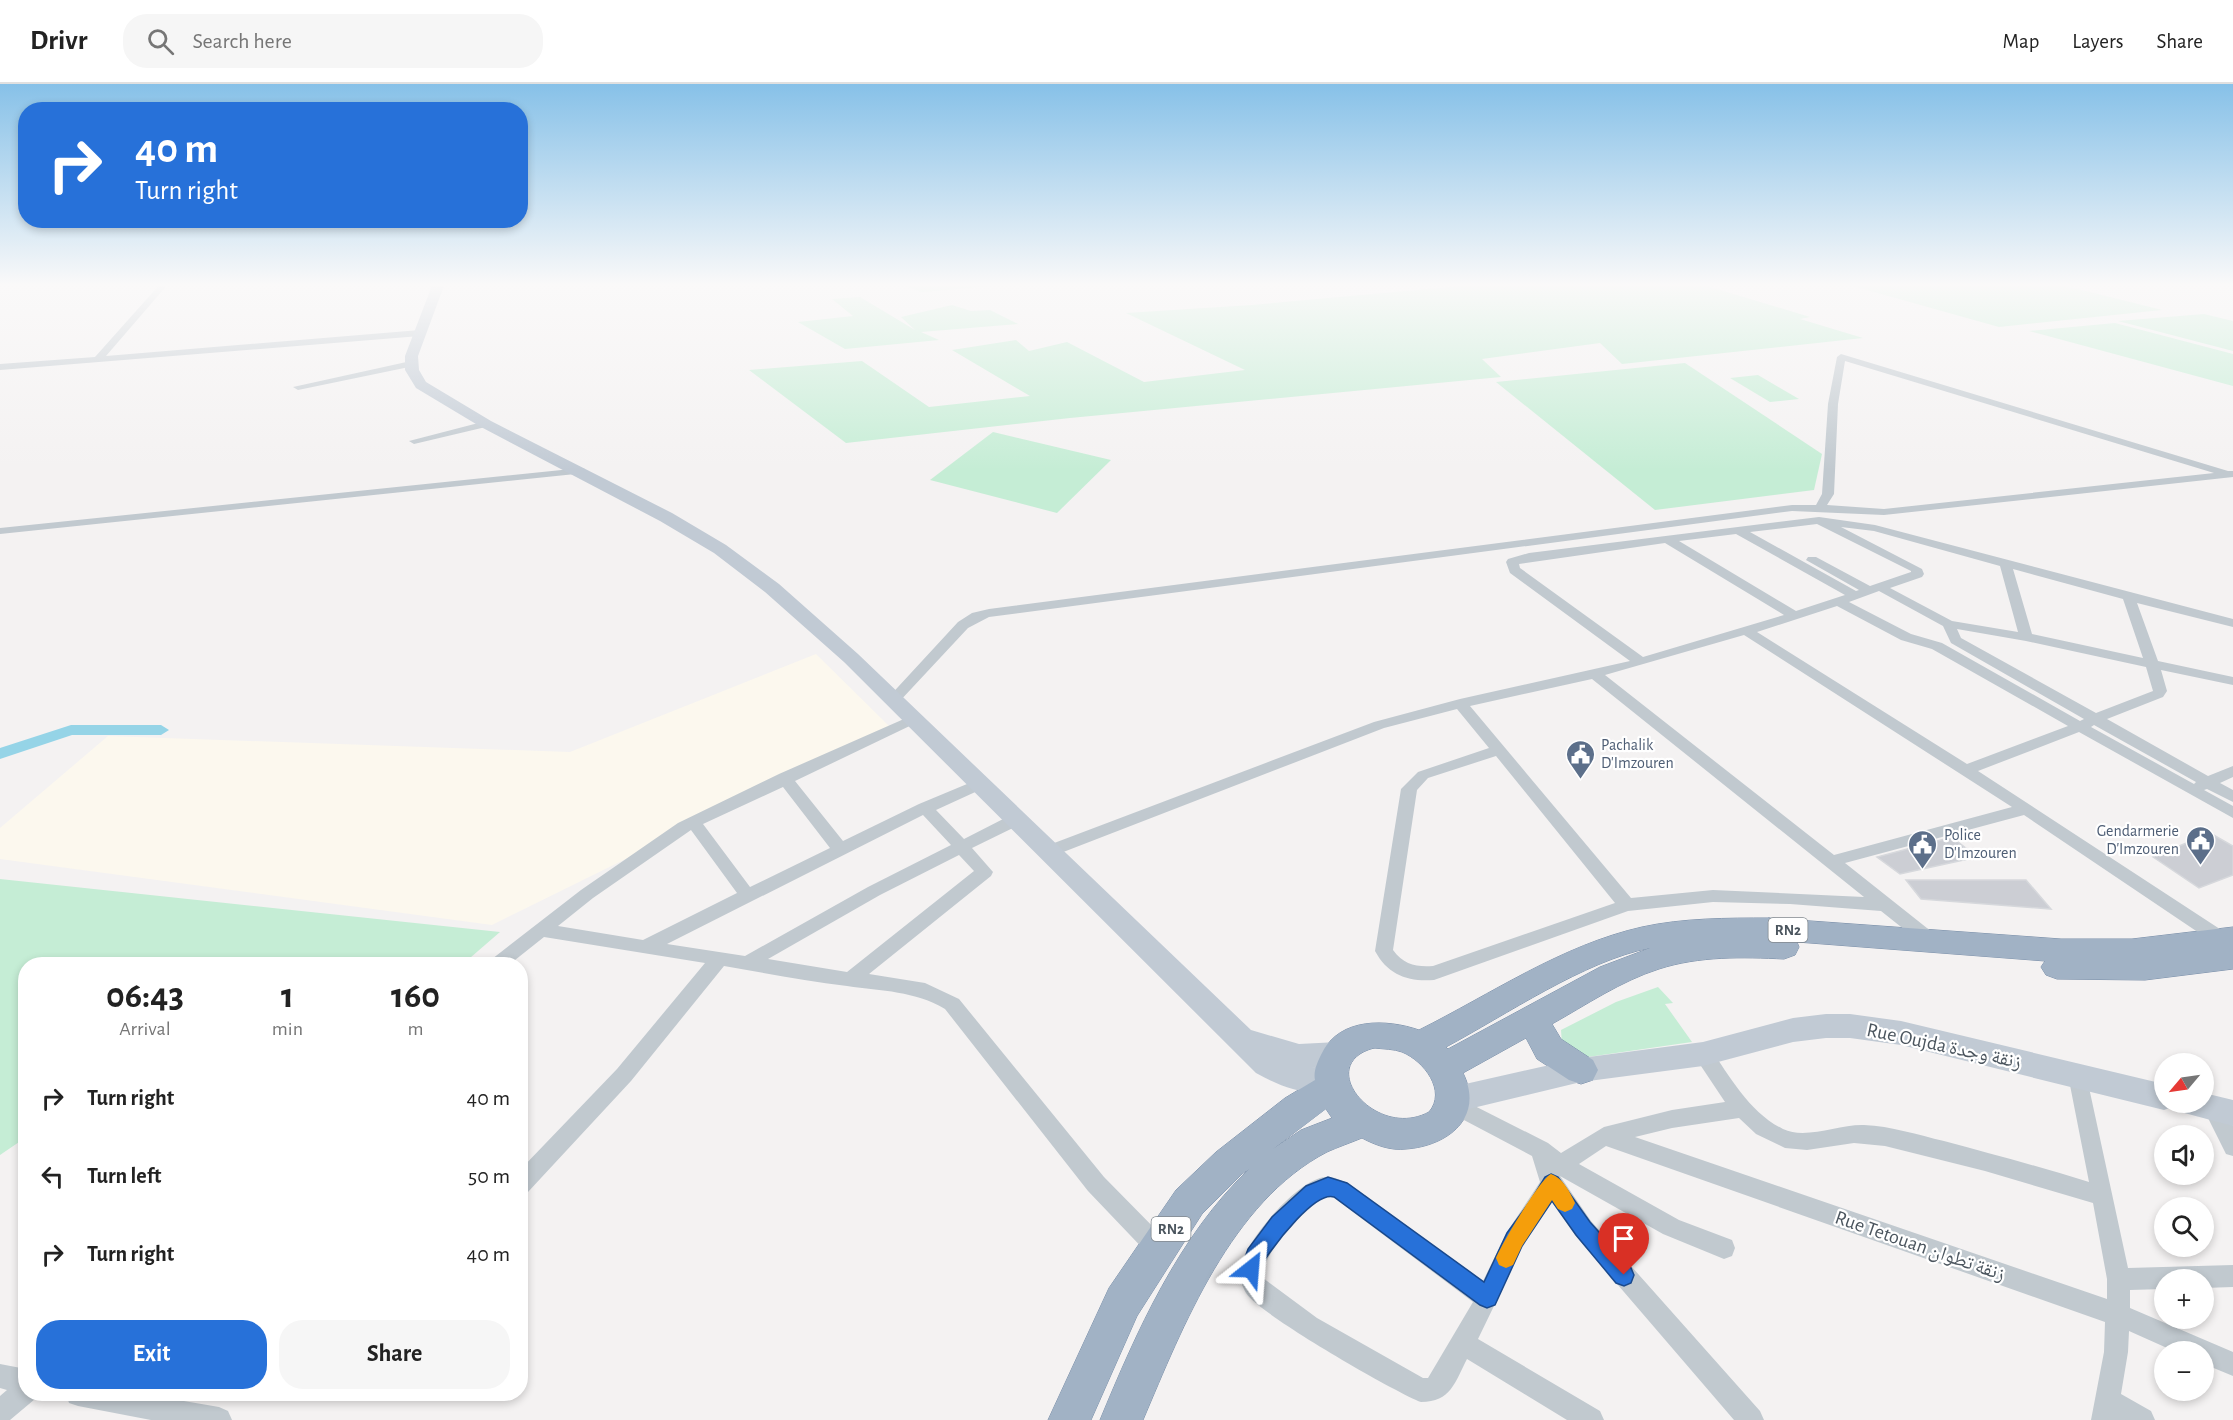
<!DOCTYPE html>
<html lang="en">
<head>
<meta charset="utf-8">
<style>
  :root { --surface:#fff; --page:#f6f6f6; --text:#222; --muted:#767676; --line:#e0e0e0; --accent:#2771d9 }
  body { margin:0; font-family:"Alegreya Sans","Noto Naskh Arabic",sans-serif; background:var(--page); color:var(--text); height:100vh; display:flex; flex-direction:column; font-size:22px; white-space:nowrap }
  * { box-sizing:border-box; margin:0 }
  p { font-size:20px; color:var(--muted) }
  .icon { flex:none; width:33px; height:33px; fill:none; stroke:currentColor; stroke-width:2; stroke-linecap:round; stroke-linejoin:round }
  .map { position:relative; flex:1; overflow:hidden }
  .side { position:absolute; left:18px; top:873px; width:510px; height:444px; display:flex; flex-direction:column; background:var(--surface); border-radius:24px; box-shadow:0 3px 9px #0003 }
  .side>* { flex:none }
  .banner { position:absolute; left:18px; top:18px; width:510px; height:126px; border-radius:24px; box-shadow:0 3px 9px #0003; background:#2771d9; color:#fff; overflow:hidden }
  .needle { width:39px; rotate:241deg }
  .buttons { position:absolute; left:2154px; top:969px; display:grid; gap:12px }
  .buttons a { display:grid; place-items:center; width:60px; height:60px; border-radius:50%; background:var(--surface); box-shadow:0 3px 9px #0003; font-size:30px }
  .pin { position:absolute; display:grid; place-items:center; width:51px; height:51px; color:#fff; margin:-62px -26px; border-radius:50% 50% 50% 0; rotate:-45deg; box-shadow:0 0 6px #0007 }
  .pin .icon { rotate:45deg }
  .me { position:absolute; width:66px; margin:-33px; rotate:28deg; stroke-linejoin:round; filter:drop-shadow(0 0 4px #0008) }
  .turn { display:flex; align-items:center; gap:21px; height:126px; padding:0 18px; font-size:27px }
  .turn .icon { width:78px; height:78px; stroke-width:2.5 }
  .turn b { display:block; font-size:42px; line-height:51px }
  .eta { display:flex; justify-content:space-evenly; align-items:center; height:102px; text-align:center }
  .eta b { font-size:36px; font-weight:700; line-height:42px }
  .cta { display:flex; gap:12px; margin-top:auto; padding:12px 18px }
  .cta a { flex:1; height:69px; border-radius:24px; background:var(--accent); color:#fff; font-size:24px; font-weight:700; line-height:69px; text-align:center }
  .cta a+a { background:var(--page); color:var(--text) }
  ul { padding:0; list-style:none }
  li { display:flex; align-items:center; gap:18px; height:78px; padding:0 18px }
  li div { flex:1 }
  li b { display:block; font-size:22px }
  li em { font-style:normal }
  header { display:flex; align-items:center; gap:36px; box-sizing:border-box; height:84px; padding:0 30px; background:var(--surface); border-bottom:2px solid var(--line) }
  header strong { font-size:28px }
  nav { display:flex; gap:33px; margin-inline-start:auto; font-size:21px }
  .search { width:420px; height:54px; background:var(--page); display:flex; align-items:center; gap:15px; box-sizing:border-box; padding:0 21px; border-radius:24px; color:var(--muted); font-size:22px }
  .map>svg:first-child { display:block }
  .commercial { fill:#fcf8ee }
  .green { fill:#c5edd5 }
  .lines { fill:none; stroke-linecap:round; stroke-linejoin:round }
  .canal { fill:#95d4e7; fill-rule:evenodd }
  .building { fill:#ccced4; stroke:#d6d8dc; stroke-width:1.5 }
  .trunk-casing { stroke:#798ea8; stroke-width:1 }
  .minor { fill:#c1c9cf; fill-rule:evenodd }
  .secondary { fill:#c1cad4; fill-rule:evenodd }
  .trunk { fill:#a1b2c5; fill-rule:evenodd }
  .route { fill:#2771d9; stroke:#19498d; stroke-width:1.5 }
  .slow { fill:#f59e0b }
  .labels { text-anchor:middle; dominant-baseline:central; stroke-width:4.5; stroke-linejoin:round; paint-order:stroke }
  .shield { fill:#fff; stroke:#81888e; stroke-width:1.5 }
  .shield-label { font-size:15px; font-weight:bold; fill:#4b555e }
  .service-label { font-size:16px; fill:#4e5e75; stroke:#fff; text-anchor:start }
  .near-street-label { font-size:20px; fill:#4b555e; stroke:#fff }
</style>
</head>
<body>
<header>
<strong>Drivr</strong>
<div class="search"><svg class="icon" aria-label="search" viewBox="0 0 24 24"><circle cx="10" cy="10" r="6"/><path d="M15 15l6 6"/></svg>Search here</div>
<nav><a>Map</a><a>Layers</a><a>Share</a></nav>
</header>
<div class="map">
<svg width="2233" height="1336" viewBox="0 0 2233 1336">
  <rect width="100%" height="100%" fill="#f4f2f2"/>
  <path class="commercial" d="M816,570L891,644L492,841L0,775V744L108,652L570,668Z"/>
  <g class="green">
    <path d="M895,199H1030L922,208Z"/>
    <path d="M1494,199H1697L1810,233L1800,235L1863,254L1622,280L1600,259L1482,275L1501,293L1070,334L846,359L749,286L862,277L929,323L1030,312L952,266L1016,256L1029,267L1067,258L1144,298L1245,286L1126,229L1252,221Z"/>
    <path d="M1842,199H2054L2162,226L1999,243Z"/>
    <path d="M860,213L915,246L901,233L952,221L971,227L990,226L1018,240L921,248L939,256L845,265L798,238L853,232L832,215Z"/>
    <path d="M2204,230L2233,237V267L2118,237Z"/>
    <path d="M2115,239L2233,270V302L2029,247Z"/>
    <path d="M1685,279L1822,370L1814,406L1655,426L1496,298Z"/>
    <path d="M1758,291L1799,315L1770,318L1730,294Z"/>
    <path d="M993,348L1111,376L1057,429L930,396Z"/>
    <path d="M0,795L500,848L463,880H26L25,1054L0,1071Z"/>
    <path d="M1658,903L1673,919L1665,920L1692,958L1581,974L1562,960L1561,946L1616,918Z"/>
  </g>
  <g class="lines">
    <path class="canal" d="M71,641H161L169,646L161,651H72L0,675V664Z"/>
  </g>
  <g class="building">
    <path d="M2210,749L2233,762V791L2199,804L2153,773Z"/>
    <path d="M1952,753L1977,773L1900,790L1877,773Z"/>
    <path d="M1906,796H2026L2051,825L1921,815Z"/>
  </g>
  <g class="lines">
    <defs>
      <path id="trunk" d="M1769,834L2061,855H2132L2233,843V885L2145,896L2057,895L2046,891L2041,883L2045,877L1797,858L1799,863L1795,871L1784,875C1743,873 1699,872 1659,885C1621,897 1586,921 1552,940L1561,955L1593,976L1598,986L1593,996L1581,1000L1569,996L1537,975L1526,954L1463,989C1485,1033 1448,1062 1406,1065C1391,1067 1375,1061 1362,1054C1350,1059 1338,1063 1327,1068C1231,1118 1183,1242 1143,1336H1100C1137,1247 1178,1153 1249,1085L1242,1090L1202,1130L1137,1232L1091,1336H1048L1109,1204L1176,1106L1216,1068L1285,1014L1315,996C1313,987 1318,977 1322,969C1340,933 1387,935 1419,946C1491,910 1562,861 1642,843C1683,834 1727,834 1769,834ZM1650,864L1600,883L1448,965L1446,963C1506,931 1584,877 1650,864ZM1374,964C1383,965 1394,965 1402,968C1424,977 1447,1007 1429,1028C1376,1057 1312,980 1374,964ZM1326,1025L1332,1034L1301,1046L1273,1065Z"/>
    </defs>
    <use href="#trunk" class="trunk-casing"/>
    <g class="minor">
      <path d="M161,199H169L106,272L420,246L424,249L420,252L0,286V280L95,273Z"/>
      <path d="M1841,270L2228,387H2233V393L1884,431L1792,427L989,533L968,544L898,619H888L886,616L958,538L972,529L989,525L1792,421H1816L1822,410L1828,320L1837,273ZM1845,277L2214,389L1884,425L1827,421L1834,410L1838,320Z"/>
      <path d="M411,277L414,278V282L298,306L293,303Z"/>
      <path d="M486,337L491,340L490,342L414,360L409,357Z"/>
      <path d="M581,384L585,385V389L0,450V444Z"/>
      <path d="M1819,433L1875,441L2233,535V543L2137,519L2158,577L2233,593V601L2161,586L2167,607L2163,613L2107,635L2208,692L2233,682V693L2220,699L2233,706V718L2207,705L2204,706L2233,722V734L2079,648L1978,687L2229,851L2232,856L2229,861L2223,863L2217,861L2024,731L1845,779L1937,852L1940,857L1937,862L1931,864L1925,862L1881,827L1790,820L1713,818L1628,827L1434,896C1408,898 1388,891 1375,867L1401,705L1418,688L1489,664L1457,625L1384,644L1053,772H1041L1039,768L1041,764L1374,638L1460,615L1630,577L1510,489L1506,478L1508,475L1529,469ZM1817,440L1911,487V488L1870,502L1816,473H1808L1806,476L1859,506L1856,507L1750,448ZM1841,443L1874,447L2000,482L2018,548L1952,537L1890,504L1922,493L1924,490L1922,485ZM1736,450L1845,511L1796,527L1679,457ZM1665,459L1784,531L1643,573L1520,484L1519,480ZM2013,485L2123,515L2143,574L2032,550ZM1879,507L1943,542L1951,559L2084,635L2080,637L1942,559L1911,550L1849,518ZM1837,522L1901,556L1932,565L2068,642L1967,680L1757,548ZM1957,545L2026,557L2146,583L2153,607L2096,629L1961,554ZM1744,551L2012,723L1834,771L1605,591ZM1592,595L1864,813L1713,806L1631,814L1470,622ZM2094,641L2196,698L2194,700L2091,643ZM1496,672L1615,819L1433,882C1416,883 1404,881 1393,866L1417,706L1428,694Z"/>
      <path d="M913,631L920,635L918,638L795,697L843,757L919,720L979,695L984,696L987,700L984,704L936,726L964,755L1009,732H1021L1023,736L1021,740L972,764L993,788L991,792L869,890L925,899L959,915L1104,1093L1166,1156L1169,1164L1166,1172L1158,1175L1150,1172L1088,1107L945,925C915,907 882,907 847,902C806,897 765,889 724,882L631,997L528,1108L520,1111V1086L617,985L705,879L544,853L510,880H489L492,875L581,806L678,739L779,690ZM783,703L830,764L750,803L703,740ZM923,731L951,761L868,803L745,872L667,860ZM691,746L737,809L643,856L558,842L593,814ZM959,771L974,787L847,888L768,875L880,811Z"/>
      <path d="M1703,962L1710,964C1730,993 1750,1029 1783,1045C1806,1056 1839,1040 1864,1041C1891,1042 1918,1051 1944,1057C1992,1070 2041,1083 2089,1098L2068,991L2071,985L2078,983L2085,985L2128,1184L2233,1181V1203L2204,1204V1196H2164V1205L2130,1206V1224L2233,1268V1292L2204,1280V1268H2176L2129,1247L2128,1268L2121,1310L2151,1327L2155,1336H2091L2104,1268L2105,1238L1606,1062L1579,1080L1679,1136L1732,1156L1735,1164L1732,1172L1724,1175L1663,1150L1560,1092L1591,1137L1760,1327L1764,1336H1734L1575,1151L1552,1118L1523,1162L1478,1255L1600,1327L1604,1336H1567L1467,1275C1455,1298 1451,1318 1421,1318C1393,1307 1259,1230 1246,1209C1242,1202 1238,1192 1240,1183C1246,1157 1298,1094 1326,1093C1333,1092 1341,1097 1348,1099L1483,1197L1507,1148L1540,1098L1532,1072L1445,1026L1442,1020L1445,1014L1452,1011L1459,1014L1548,1059L1561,1069L1604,1043L1672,1026L1725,1018L1693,970L1696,964ZM1739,1034L1756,1050L1785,1064L1807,1066L1854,1059L1885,1062L1985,1087L2093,1119L2107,1195V1215L1635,1053L1672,1044ZM1326,1112L1333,1113L1473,1218L1428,1294H1423L1317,1234L1263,1194C1260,1170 1306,1124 1326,1112Z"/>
      <path d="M2213,1015L2220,1018L2233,1042V1072L2226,1070L2203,1024L2206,1018Z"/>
      <path d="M0,1280L26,1285V1310H37L35,1315L10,1336H0V1312L7,1306L0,1304Z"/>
      <path d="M66,1310H143L219,1323L228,1327L232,1336H151L78,1322L69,1319Z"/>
    </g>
    <g class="secondary">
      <path d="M433,199H445L418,272L419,286L426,298L491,337L672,429L726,461L779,500L858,570L1251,946L1299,960L1338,958L1348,961L1353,970L1348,979L1338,982L1311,984L1332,982L1343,986L1347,995L1343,1004C1311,1015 1283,1004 1256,989L844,578L765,508L714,469L660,437L481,343L416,304L405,286V272Z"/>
      <path d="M1826,930H1850L1901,937L2164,1000V1018H2204V1009L2233,1016V1042L2177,1027L2175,1022L2164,1026L1901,961L1850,954H1826L1793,958L1703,982L1581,998L1452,1029L1441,1025L1437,1016L1441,1007L1452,1003L1581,974L1703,958L1793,934Z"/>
    </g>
    <use href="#trunk" class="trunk"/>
  </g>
  <linearGradient id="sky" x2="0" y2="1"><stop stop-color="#87c1e8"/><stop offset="0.52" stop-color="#faf9f9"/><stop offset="1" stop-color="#faf9f9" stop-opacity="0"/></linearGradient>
  <rect width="2233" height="386" fill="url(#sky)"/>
  <path class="route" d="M1551,1090L1558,1093L1590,1138L1631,1184L1634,1191L1631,1199L1624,1202L1616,1199L1576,1151L1552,1117L1522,1162L1495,1221L1487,1224L1480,1221L1334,1113C1315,1107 1276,1159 1266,1174C1262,1180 1261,1186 1258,1192L1251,1195L1244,1192L1241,1185L1248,1165L1272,1133L1306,1102L1328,1093L1347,1099L1484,1198L1507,1149L1531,1116L1545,1093Z"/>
  <path class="slow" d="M1551,1090C1563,1094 1570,1108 1575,1119L1572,1125L1565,1128L1558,1125L1552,1116L1522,1162L1513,1181L1506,1184L1499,1181L1496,1174C1502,1159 1540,1095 1551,1090Z"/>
  <defs>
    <symbol id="civic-pin" viewBox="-11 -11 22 30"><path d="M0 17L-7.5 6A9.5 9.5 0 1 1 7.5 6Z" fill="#5c6f8a" stroke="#fff"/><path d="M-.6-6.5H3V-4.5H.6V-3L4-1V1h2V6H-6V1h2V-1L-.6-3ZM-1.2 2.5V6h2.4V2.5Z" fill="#fff"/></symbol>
  </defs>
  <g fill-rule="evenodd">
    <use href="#civic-pin" x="1564" y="654" width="33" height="45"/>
    <use href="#civic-pin" x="2184" y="740" width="33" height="45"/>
    <use href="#civic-pin" x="1906" y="744" width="33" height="45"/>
  </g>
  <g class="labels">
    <g class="shield">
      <rect x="1768.5" y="834" width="39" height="24" rx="4.5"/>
      <rect x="1151.5" y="1133" width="39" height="24" rx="4.5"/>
    </g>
    <g class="shield-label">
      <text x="1788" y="846">RN2</text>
      <text x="1171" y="1145">RN2</text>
    </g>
    <g class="service-label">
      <text x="1601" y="661">Pachalik<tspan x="1601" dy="18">D'Imzouren</tspan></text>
      <text x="2179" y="747" text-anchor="end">Gendarmerie<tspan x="2179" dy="18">D'Imzouren</tspan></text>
      <text x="1944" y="751">Police<tspan x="1944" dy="18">D'Imzouren</tspan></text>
    </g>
    <g class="near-street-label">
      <text transform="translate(1944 962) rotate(12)">Rue Oujda زنقة وجدة</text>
      <text transform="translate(1920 1162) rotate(19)">Rue Tetouan زنقة تطوان</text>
    </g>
  </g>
</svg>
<div class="buttons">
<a><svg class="needle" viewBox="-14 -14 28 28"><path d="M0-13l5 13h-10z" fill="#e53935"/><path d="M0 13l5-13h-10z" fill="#767676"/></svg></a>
<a><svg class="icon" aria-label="sound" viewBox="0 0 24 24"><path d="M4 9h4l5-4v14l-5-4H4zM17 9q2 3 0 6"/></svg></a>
<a><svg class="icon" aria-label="search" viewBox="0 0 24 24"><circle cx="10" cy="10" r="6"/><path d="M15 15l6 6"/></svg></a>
<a>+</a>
<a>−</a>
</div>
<div class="pin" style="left:1624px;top:1191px;background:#d93025"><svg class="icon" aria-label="arrive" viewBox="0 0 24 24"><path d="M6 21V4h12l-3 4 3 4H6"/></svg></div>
<svg class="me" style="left:1251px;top:1185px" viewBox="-20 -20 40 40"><path d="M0-17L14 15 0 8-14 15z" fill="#2771d9" stroke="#fff" stroke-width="4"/></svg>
<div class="banner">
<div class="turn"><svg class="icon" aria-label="right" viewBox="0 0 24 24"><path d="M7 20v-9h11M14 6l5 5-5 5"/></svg><div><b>40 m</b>Turn right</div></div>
</div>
<section class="side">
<div class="eta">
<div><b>06:43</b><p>Arrival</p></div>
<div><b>1</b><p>min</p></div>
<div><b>160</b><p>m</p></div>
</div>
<ul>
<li><svg class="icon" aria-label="right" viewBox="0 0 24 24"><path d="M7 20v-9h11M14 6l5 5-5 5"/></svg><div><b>Turn right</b></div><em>40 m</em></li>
<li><svg class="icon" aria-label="left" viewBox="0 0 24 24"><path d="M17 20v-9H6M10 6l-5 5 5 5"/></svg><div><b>Turn left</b></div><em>50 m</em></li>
<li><svg class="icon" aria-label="right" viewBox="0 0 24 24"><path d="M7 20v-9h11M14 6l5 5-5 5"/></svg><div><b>Turn right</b></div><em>40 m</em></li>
</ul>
<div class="cta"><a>Exit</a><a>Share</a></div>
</section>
</div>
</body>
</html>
